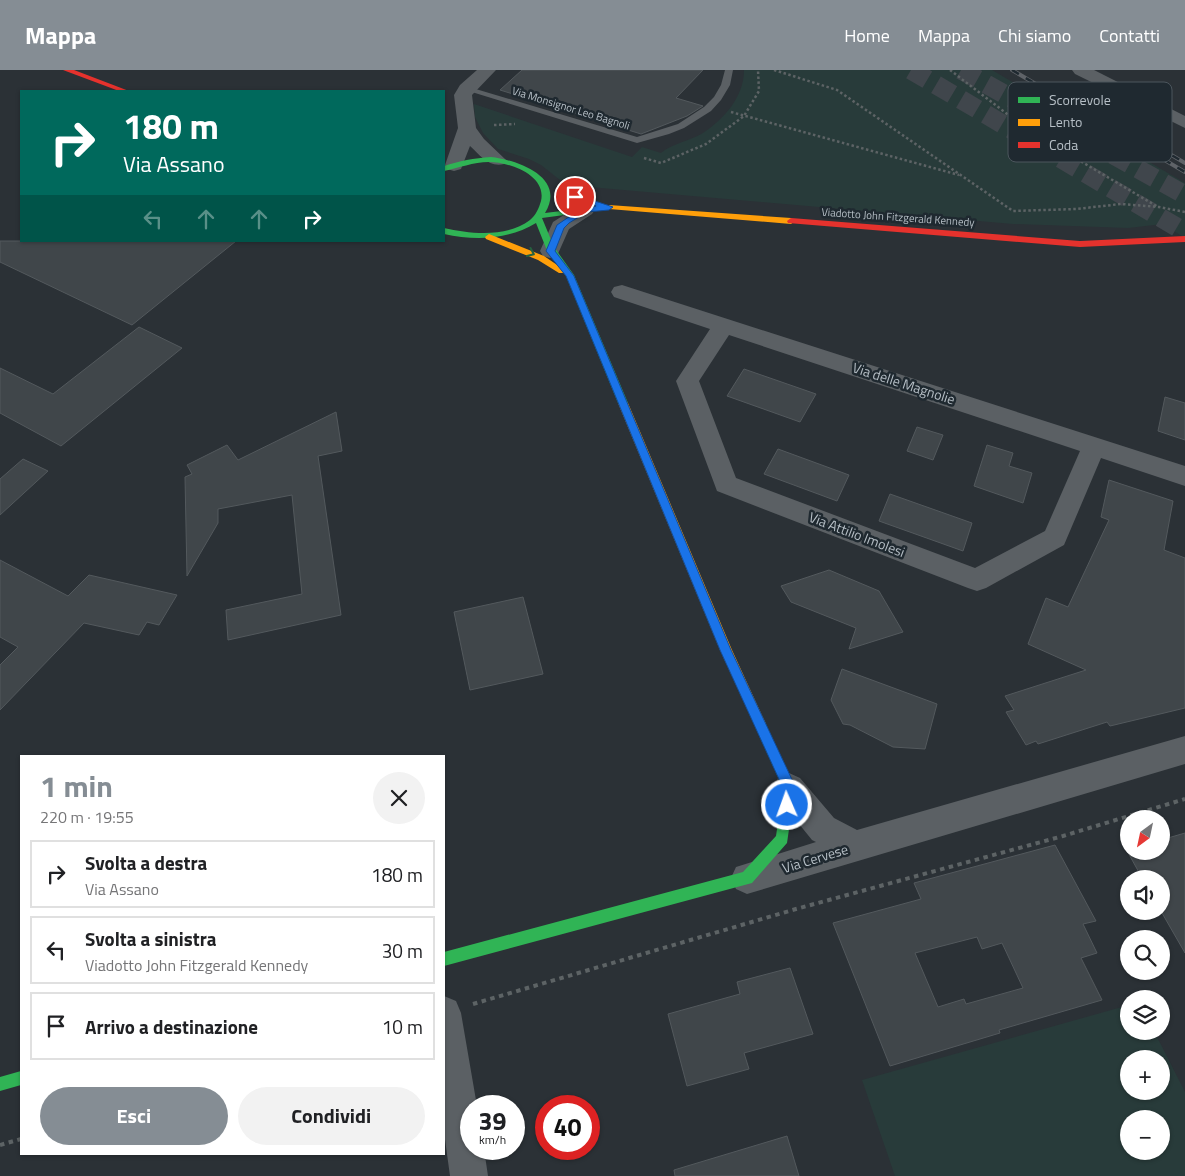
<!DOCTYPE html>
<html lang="it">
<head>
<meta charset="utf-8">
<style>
  :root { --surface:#fff; --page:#f2f2f2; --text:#202124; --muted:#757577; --line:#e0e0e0; --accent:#858d94 }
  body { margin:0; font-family:"Titillium Web",sans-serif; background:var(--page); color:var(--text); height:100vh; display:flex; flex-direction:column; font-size:19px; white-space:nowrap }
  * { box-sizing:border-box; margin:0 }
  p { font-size:16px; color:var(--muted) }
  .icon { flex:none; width:28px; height:28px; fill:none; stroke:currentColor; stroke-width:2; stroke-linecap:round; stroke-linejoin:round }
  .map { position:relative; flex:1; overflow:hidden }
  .sheet { position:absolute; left:20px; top:685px; width:425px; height:400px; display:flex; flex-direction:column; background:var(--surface); border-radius:0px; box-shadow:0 1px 4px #0004 }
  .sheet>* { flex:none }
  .banner { position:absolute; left:20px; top:20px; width:425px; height:152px; border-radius:0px; box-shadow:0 1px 4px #0004; background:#00695c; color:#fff; overflow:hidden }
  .needle { width:32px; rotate:213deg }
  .tools { position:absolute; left:1120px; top:740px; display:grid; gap:10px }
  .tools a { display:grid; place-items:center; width:50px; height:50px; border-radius:50%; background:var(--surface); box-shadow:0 1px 4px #0004; font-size:25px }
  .speed { position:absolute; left:460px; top:1025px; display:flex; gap:10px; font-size:25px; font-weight:700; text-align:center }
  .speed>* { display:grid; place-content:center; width:65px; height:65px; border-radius:50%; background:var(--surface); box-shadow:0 1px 4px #0004; line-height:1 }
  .speed small { font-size:12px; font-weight:400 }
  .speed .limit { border:8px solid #d22; background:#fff; color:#111 }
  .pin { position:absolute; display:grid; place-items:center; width:42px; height:42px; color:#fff; margin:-21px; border:2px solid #fff; border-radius:50%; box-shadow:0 1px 5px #0007 }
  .me { position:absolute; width:55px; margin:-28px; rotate:358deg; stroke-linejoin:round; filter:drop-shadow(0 0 4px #0008) }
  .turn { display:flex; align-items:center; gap:18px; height:105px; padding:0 20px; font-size:22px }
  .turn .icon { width:65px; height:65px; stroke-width:2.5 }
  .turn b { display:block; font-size:35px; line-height:42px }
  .lanes { display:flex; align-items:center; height:48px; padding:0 20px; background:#0003; justify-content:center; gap:25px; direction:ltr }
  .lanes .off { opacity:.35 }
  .round { display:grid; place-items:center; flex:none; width:52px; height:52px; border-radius:26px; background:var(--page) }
  .head { display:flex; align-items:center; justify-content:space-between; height:85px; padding:0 20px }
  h1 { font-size:30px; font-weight:700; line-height:38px; color:var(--accent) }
  .button { display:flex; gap:10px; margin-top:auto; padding:10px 20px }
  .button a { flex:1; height:58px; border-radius:30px; background:var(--accent); color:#fff; font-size:20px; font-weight:700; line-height:58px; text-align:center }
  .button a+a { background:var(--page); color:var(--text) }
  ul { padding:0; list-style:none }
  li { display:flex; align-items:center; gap:15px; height:68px; margin:0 10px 8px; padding:0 10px; border:2px solid var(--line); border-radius:0px }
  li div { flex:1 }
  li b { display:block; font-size:19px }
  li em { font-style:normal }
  header { display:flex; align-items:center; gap:30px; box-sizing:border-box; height:70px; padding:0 25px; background:var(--accent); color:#fff }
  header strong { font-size:24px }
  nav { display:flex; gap:28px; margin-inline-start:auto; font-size:18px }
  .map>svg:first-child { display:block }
  .green { fill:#283b3a; fill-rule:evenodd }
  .building { fill:#40464a; stroke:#53595d; fill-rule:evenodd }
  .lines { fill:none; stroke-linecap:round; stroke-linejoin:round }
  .highway-tunnel { stroke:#40464c; stroke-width:19; stroke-dasharray:19 10; stroke-linecap:butt }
  .path-far1 { stroke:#5d6365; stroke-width:2.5; stroke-dasharray:2.5 2.5; stroke-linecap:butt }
  .path { stroke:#5d6365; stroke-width:4; stroke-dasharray:4.5 4.5; stroke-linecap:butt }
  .lane { fill:#5b6064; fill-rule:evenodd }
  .street { fill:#5b6064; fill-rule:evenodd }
  .fast { fill:#30b455; fill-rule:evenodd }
  .slow { fill:#ff9f0a; fill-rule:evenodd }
  .jam { fill:#e5322d; fill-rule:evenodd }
  .rail-casing { stroke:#5f6368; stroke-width:4 }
  .rail { stroke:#1f2930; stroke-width:2.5; stroke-dasharray:8; stroke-linecap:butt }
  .oneway { stroke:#26613f }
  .route { fill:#1a73e8; stroke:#114b97 }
  .labels { text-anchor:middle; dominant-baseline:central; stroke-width:5; stroke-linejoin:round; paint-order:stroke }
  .far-street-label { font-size:11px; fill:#b6bfc6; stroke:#1f2930 }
  .street-label { font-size:14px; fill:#b6bfc6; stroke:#1f2930 }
  .key { fill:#1f2930; stroke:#4c565d; stroke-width:1 }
  .key-label { font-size:14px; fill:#b6bfc6 }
</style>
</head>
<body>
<header>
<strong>Mappa</strong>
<nav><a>Home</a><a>Mappa</a><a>Chi siamo</a><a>Contatti</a></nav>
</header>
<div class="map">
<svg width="1185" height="1106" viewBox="0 0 1185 1106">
  <rect width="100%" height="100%" fill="#2b3136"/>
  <g class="green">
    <path d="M744,0H992L1185,113V168L1163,154L1128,158L1013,154L578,116L560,110L541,95L529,89L498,79L483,63L475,47L474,34L632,87L642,77L661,83C673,73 690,71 703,63C724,49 744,27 744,0Z"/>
    <path d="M1129,935V961H1154L1185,1022V1106H895L862,1010ZM1129,989H1161V1021H1129ZM1129,1049H1161V1081H1129Z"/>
  </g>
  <g class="building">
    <path d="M522,0H703L676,28L703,36L687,46L641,64L500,20Z"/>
    <path d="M0,171H236L132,255L0,192Z"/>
    <path d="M139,257L182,278L61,376L0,343V298L53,324Z"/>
    <path d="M744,299L816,324L800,352L727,326Z"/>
    <path d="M1165,327L1185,333V370L1158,361Z"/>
    <path d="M336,342L342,381L318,386L341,545L228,570L226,540L302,524L292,425L218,439V453L187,506L185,407L192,404L187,395L227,375L238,390Z"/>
    <path d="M917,357L943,365L933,390L907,381Z"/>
    <path d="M987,375L1013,383L1009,396L1032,403L1023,433L974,416Z"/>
    <path d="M778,379L849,405L837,431L764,404Z"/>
    <path d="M23,389L48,401L0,445V409Z"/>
    <path d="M1109,410L1173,431L1164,480L1185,488V638L1110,656L1107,652L1038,674L1036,671L1026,675L1006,642L1014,640L1005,626L1086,600L1028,574L1046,528L1068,537L1109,450L1101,447Z"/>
    <path d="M890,424L972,453L963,481L879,451Z"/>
    <path d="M0,490L68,526L89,505L177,525L159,555L147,552L139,565L84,553L0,640V595L18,577L0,567Z"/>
    <path d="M829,500L879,521L903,562L849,579L856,558L791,532L781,516Z"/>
    <path d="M523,527L543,604L470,620L454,542Z"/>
    <path d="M842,599L937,634L925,679L893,677L850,655L843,654L831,630Z"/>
    <path d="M1185,763V883L1162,843L1158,844L1156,841H1161V809H1138L1137,807L1141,806L1126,779L1129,778V781H1161V770Z"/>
    <path d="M1055,775L1096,851L1083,854L1097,883L1081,888L1102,930L999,960L1000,963L890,996L833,853L921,829L914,813ZM977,867L982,879L1002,873L1023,918L966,934L964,929L938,937L915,883Z"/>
    <path d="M790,898L813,964L744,983L749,999L687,1016L668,944L740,924L737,912Z"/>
    <path d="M787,1066L799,1106H675L674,1100Z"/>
  </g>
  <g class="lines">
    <g class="highway-tunnel">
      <path d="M911,0L1185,162"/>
      <path d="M961,0L1185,125"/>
    </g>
    <g class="path-far1">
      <path d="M774,0L837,20L1013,141L1076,139L1121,134L1159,137L1185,142"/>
      <path d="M950,0L1028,60L1158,137"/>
      <path d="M731,42L959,105"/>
      <path d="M494,55L515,54"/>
      <path d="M644,88L661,93L706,74L744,46L759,21L758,0"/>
    </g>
    <g class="path">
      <path d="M473,934L796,839L1063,766L1185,729"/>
      <path d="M0,1075L21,1069"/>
    </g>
    <path class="lane" d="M725,0H733L730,15L721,30L711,41L684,58L669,64L637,73L462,19L469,17L637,67L678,54L704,37L714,27L721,15Z"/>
    <g class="street">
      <path d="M477,0H496L472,25L476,58L484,69L506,90L504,94C489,98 480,85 470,76L461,99L454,101L447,99L445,95L458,58L454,25L460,15Z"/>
      <path d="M1072,0H1094L1185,46V58L1075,4Z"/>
      <path d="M585,134L592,136L595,140L592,144L569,159L557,186L550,188L543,186L540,181L553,152L578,136Z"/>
      <path d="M622,215L1185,396V416L1101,388L1064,475L986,518L977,521L968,518L717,421L676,311L710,259L614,227L611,222L614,217ZM729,265L1080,381L1045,461L975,498L736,408L699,311Z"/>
      <path d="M1185,666V694L747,824L736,819L731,808L736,797L816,772L812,770L778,728L774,718L778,708L789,703L800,708L834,748L857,760Z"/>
      <path d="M444,926L456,931L461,943L477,1036H471V1079H484L488,1106H450L444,1062Z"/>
    </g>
    <g class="fast">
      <path d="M491,87C517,90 567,107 545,143L594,137L598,139L594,141L542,148L554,177L574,205L628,333L626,335H620L618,333L566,206L546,178L536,153C508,170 475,171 444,164V158C471,164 506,168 530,150C536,145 539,138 541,131C547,105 509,92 489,92C473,92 459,98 444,101V96C459,91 474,88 491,87Z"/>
      <path d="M760,648L764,650L795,718L787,773L752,813L444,896V882L743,802L776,766L783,718L754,654L756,650Z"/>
      <path d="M21,1001V1015L0,1021V1007Z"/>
    </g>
    <g class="slow">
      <path d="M609,135L791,148L795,151L791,154L609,139L594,141L590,139L594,137Z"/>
      <path d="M489,164L544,186L566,201L565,203H559L538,190L486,169L485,167Z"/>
      <path d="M623,330L628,333L732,580L766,654L764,658L760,660L756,658L720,580L618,333Z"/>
    </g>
    <g class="jam">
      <path d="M63,0H74L129,21H119Z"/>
      <path d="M791,148L1080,171L1185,166V172L1080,177L788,153L787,151Z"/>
    </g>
    <defs>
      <g id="rail">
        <path d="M1012,0L1185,102"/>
        <path d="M1131,61L1185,93"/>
      </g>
    </defs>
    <use href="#rail" class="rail-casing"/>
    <use href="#rail" class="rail"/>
  </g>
  <defs><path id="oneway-chevron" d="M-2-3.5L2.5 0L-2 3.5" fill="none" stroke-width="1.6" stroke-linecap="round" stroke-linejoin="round" transform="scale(1.25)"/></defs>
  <use class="oneway" href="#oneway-chevron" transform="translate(531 183) rotate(24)"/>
  <path class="route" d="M572,125H577L613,137L609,140L587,142L569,153L564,158L555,181L574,206L731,580L796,718L791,739L787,741L782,739L780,735L783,718L720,580L566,206L546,181L557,155L582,138L596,136L572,129Z"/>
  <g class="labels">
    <g class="far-street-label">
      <text transform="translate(571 38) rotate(17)">Via Monsignor Leo Bagnoli</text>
      <text transform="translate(898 147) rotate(4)">Viadotto John Fitzgerald Kennedy</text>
    </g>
    <g class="street-label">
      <text transform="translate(904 313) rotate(18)">Via delle Magnolie</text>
      <text transform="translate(857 464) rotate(21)">Via Attilio Imolesi</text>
      <text transform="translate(815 788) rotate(-17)">Via Cervese</text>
    </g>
  </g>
  <rect x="1008" y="12" width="164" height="80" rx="8" class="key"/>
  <rect x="1018" y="27" width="22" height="6" fill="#30b455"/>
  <rect x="1018" y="49" width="22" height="7" fill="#ff9f0a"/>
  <rect x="1018" y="72" width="22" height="6" fill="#e5322d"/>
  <g class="key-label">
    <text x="1049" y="35">Scorrevole</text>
    <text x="1049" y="57">Lento</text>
    <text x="1049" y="80">Coda</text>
  </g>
</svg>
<div class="tools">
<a><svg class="needle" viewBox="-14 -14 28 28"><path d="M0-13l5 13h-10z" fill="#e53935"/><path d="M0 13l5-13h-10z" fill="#757577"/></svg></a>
<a><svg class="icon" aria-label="sound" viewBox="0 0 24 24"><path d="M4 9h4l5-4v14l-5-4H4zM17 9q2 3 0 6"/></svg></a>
<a><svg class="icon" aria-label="search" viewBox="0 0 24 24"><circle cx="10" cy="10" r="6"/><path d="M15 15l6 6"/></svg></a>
<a><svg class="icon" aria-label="layers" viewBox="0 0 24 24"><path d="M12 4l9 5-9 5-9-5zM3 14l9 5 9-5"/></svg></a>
<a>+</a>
<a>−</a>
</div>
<div class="speed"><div>39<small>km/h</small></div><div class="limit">40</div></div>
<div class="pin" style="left:575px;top:127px;background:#d93025"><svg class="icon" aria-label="arrive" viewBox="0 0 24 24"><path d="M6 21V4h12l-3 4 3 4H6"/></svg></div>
<svg class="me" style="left:787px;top:735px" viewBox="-20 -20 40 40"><circle r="17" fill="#1a73e8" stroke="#fff" stroke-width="3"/><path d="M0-11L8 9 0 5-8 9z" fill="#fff"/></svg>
<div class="banner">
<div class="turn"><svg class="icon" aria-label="right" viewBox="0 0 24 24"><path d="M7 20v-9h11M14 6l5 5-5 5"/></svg><div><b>180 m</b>Via Assano</div></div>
<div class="lanes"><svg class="icon off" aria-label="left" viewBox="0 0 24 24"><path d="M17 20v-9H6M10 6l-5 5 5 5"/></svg><svg class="icon off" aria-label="ahead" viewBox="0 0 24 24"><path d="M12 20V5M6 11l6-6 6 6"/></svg><svg class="icon off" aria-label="ahead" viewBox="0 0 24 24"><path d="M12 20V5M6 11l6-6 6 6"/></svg><svg class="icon" aria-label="right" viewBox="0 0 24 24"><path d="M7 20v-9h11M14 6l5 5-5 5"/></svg></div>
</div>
<section class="sheet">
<div class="head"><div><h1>1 min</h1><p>220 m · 19:55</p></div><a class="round"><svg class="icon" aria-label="close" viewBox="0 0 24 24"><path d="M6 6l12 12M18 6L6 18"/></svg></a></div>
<ul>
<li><svg class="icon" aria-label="right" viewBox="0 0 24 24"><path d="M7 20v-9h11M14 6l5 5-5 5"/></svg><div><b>Svolta a destra</b><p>Via Assano</p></div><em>180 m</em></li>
<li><svg class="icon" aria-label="left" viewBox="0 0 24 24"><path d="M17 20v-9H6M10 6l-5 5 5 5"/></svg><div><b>Svolta a sinistra</b><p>Viadotto John Fitzgerald Kennedy</p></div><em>30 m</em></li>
<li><svg class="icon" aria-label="arrive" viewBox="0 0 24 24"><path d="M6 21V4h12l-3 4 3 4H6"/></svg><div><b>Arrivo a destinazione</b></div><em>10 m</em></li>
</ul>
<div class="button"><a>Esci</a><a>Condividi</a></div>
</section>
</div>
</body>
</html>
